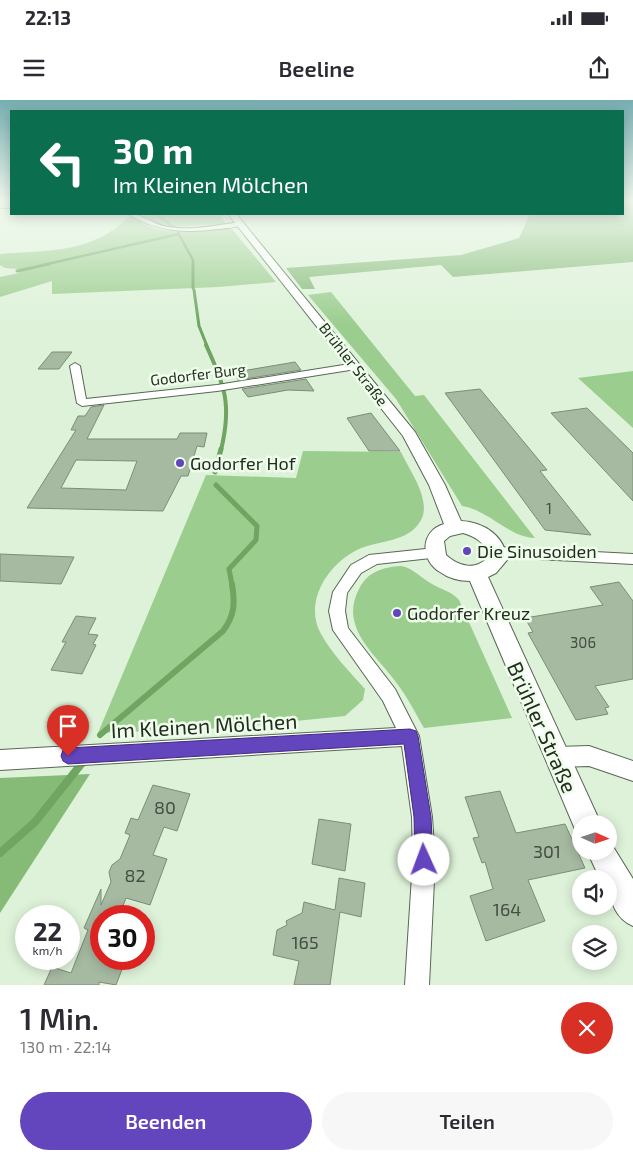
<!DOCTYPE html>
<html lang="de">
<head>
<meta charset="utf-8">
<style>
  :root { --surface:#fff; --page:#f7f7f7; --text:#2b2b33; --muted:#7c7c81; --accent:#6345be }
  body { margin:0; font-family:"Exo 2",sans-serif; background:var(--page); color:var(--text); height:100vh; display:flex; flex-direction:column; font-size:19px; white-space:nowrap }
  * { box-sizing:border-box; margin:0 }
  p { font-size:16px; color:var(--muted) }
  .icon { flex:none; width:28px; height:28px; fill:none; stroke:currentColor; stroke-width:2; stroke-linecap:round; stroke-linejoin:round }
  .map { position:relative; height:885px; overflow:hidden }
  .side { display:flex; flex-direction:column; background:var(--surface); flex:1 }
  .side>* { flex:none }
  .hud { position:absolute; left:10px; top:10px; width:614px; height:105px; border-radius:0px; box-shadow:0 2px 12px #0003; background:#0b6e4f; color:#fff; overflow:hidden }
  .needle { width:32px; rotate:93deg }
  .buttons { position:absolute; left:572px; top:715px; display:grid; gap:10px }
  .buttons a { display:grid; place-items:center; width:45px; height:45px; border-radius:50%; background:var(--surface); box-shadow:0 2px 12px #0003; font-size:25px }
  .speed { position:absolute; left:15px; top:805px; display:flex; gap:10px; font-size:25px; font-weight:700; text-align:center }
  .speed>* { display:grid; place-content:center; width:65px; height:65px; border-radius:50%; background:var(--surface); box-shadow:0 2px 12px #0003; line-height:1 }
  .speed small { font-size:12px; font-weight:400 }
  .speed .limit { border:8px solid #d22; background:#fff; color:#111 }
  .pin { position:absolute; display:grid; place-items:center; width:42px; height:42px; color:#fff; margin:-51px -21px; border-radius:50% 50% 50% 0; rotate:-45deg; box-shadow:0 0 5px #0007 }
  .pin .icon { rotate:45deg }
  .me { position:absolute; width:55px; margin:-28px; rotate:358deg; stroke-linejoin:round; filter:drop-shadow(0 0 4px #0008) }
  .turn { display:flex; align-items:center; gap:18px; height:105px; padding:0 20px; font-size:22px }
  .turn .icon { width:65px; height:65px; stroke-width:2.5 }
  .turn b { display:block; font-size:35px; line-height:42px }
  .round { display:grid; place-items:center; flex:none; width:52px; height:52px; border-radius:26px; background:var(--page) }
  .headline { display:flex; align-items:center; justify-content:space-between; height:85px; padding:0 20px }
  h1 { font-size:30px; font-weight:600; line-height:38px }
  .primary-button { display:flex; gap:10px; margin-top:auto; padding:10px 20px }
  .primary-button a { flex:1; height:58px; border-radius:30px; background:var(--accent); color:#fff; font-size:20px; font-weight:600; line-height:58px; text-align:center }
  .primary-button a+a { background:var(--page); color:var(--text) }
  .status { display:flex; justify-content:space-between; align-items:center; height:35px; padding:0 25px; background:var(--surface); direction:ltr }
  .status svg { height:14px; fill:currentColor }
  header { display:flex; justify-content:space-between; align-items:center; height:65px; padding:0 20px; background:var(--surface); font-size:22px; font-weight:600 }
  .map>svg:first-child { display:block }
  .green { fill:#9bcd8e }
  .forest { fill:#85bb77 }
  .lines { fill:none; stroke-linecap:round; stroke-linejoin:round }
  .stream-far5 { stroke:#6fa461; stroke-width:2.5 }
  .stream-far4 { stroke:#6fa461; stroke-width:3 }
  .stream-far3 { stroke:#6fa461; stroke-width:4 }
  .stream-far2 { stroke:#6fa461; stroke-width:5 }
  .stream-far1 { stroke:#6fa461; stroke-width:6 }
  .stream { stroke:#6fa461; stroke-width:8 }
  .building { fill:#a6b9a1; stroke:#7b8d76; fill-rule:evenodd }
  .street-casing { stroke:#576853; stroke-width:2 }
  .secondary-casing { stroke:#576853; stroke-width:2 }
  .street { fill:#fff; fill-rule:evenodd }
  .secondary { fill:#fff; fill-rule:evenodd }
  .route { fill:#6345be; stroke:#402d7c }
  .poi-dot { fill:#6345be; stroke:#eefeea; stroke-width:2 }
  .labels { text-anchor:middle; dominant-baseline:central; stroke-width:5; stroke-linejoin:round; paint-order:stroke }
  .far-street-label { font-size:15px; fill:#242b22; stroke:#eefeea }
  .number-label { font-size:15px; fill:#444e42 }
  .poi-label { font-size:18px; fill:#242b22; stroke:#eefeea; text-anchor:start }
  .near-number-label { font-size:18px; fill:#444e42 }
  .near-street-label { font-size:21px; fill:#242b22; stroke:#eefeea }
</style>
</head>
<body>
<div class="status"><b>22:13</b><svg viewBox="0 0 49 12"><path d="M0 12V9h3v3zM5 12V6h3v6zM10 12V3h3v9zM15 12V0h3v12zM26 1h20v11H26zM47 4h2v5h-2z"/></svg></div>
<header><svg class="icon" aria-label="menu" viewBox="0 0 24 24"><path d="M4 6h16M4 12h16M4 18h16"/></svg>Beeline<svg class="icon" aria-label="share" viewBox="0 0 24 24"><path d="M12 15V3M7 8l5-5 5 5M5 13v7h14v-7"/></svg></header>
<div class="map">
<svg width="633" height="885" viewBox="0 0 633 885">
  <rect width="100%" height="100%" fill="#def2d9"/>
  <g class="green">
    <path d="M140,114H219L226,124L170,127L153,123Z"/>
    <path d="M129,116C139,119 146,127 157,129C182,135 207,127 232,129L276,182L218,187L52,194V181L0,197V177L19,173L18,169L5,168L0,165V154C48,150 93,154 129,116Z"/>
    <path d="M331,192L415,296L424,295L535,438C508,437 489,410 462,406L396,299L308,195Z"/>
    <path d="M633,271V328L578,278Z"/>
    <path d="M303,351L401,352C409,370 432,400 421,420C409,443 377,440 357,450C329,464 304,500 320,532C331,553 349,571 365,589L363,600L345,616L227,628L98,633L206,375L296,378Z"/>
    <path d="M401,466C413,468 421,478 432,484C442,490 451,491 459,500L512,618L424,628C416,614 408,598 398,585C378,556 338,529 359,489C367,472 383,467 401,466Z"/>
  </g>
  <g class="forest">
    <path d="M623,102H633V162L453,177L441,165L309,177L315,189H302L286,168L461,155L519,138L530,114H622Z"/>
    <path d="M90,674L0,813V678Z"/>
  </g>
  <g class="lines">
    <g class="stream-far5">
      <path d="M157,114L174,128"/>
      <path d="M178,133L193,160V165"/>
      <path d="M43,165L179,134"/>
    </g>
    <g class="stream-far4">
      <path d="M193,164V188"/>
      <path d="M17,171L49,164"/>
      <path d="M194,190L199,226L207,246"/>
    </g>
    <path class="stream-far3" d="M206,245C225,286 232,305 221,350"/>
    <g class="stream-far2">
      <path d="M215,372L221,349"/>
      <path d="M216,385L257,426L256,440L229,469L232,485"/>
    </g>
    <path class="stream-far1" d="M100,635L223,531C235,515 235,503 232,484"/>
    <path class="stream" d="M0,753L35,722L82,663"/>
  </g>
  <g class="building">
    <path d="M52,252H72L59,269H38Z"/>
    <path d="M295,262L301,270L238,280L236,276H238L236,272Z"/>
    <path d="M306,279L314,291L288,290L248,297L242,289Z"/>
    <path d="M480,289L547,370L540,371L591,435L545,430L445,293Z"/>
    <path d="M104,305L87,339H177L180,333H207L204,347L197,346L188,376H181L163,411L27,408L76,330H71L78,316H85L91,307ZM76,360L137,361L126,390L61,388Z"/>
    <path d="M587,308L633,353V401L551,313Z"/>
    <path d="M371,313L400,351H369L347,318Z"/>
    <path d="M0,454L74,457L61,484L0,481Z"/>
    <path d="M619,482L633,501V579L595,586L609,607L605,608L608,614L576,620L528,533L533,532L525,518L603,505L590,487Z"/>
    <path d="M76,516L96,518L88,534L98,535L93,544L96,545L82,574L51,570L66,542H62Z"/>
    <path d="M153,685L190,694L177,731L164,727L153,755L167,759L150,805L126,798L119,816H101V859H126L116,885L99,882V885H44L52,867L71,873L88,830L84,828L101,789V805L111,782L109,772L112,765L120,759L130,735L125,733L131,718L138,720Z"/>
    <path d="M500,691L516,733L565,724L585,768L528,780L545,821L486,841L470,796L493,789L485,762L482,763L473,738L479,737L465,697Z"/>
    <path d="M319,719L351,724L345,771L312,764Z"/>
    <path d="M339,778L365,783L361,817L340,812L330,885H294L299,861L273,855L277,830L287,825L286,821L302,813L304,802L335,810Z"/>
  </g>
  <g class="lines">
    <defs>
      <g id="street">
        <rect x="0" y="104" width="11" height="4"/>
        <path d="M128,114C142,113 153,125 168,127C192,131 217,125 241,122L244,124C237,128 226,128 218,129C185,133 157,132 128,114Z"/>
        <path d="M75,263L80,266L86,299L217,285L356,263L361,266L356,269L217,291L82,306L77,303L70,266Z"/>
        <path d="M497,447L633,454V464L497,457L492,456L490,452L492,448Z"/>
        <path d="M435,448L440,449L442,453L440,457L377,464L361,473L347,493L345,511L348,528L395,589L419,636L432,717L435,760L429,885H405L413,760L412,717L402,646L0,670V650L396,628L383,601L333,530L329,511L333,492L351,465L369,455Z"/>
        <path d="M589,646L633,661V681L589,666L557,667L550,664L547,657L550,650L557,647Z"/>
      </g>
      <g id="secondary">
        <path d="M228,114H236L415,332L445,385L461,421C484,422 505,436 507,460L496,473L488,477L601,724H581V736L577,734L470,481C460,481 448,478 440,472C420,460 420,431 444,424L429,385L403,336ZM463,433C476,437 487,443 487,458C475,471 458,466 446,455L444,441L450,436Z"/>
        <path d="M609,740L633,779V826C614,818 609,798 609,779H600L587,751H609Z"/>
      </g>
    </defs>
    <use href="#street" class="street-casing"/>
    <use href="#secondary" class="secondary-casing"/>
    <use href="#street" class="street"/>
    <use href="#secondary" class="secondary"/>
  </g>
  <linearGradient id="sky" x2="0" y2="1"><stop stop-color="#77aeb2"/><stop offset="0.45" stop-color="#f0f9ee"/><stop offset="1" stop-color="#f0f9ee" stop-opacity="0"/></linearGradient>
  <rect width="633" height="226" fill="url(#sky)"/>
  <path class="route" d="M410,629L416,631L418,636L431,717L433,760L430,766L424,769L417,766L415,760L414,717L404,644L68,664L63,661L61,656L63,650L68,648Z"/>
  <g class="poi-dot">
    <circle cx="180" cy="363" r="5"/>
    <circle cx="467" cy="451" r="5"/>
    <circle cx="397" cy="513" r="5"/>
  </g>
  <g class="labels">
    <g class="far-street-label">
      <text transform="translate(354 264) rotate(52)">Brühler Straße</text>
      <text transform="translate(198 274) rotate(-7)">Godorfer Burg</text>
    </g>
    <g class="number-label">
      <text x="549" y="408">1</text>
      <text x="583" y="542">306</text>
    </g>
    <g class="poi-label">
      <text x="190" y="363">Godorfer Hof</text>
      <text x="477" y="451">Die Sinusoiden</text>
      <text x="407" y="513">Godorfer Kreuz</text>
    </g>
    <g class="near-number-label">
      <text x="165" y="707">80</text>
      <text x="547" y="751">301</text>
      <text x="135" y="775">82</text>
      <text x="507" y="809">164</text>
      <text x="305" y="842">165</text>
    </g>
    <g class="near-street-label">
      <text transform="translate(204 625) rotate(-3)">Im Kleinen Mölchen</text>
      <text transform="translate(543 627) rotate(66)">Brühler Straße</text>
    </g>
  </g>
</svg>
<div class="buttons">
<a><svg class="needle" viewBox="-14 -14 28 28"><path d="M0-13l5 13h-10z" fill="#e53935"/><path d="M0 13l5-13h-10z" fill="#7c7c81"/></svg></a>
<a><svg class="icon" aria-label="sound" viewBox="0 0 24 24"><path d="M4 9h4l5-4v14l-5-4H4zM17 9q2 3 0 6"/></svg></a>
<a><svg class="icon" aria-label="layers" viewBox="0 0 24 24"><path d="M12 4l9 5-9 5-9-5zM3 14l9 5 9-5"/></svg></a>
</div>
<div class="speed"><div>22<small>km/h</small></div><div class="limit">30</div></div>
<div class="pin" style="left:68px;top:656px;background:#d93025"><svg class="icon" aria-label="arrive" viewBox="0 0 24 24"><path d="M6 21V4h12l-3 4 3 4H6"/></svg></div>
<svg class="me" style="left:424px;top:760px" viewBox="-20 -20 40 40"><circle r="19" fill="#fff"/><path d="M0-13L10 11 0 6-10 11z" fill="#6345be"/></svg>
<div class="hud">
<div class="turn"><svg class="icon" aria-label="left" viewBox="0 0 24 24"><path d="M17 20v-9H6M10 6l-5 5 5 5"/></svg><div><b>30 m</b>Im Kleinen Mölchen</div></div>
</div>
</div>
<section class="side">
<div class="headline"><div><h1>1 Min.</h1><p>130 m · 22:14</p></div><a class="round" style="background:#d93025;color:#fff"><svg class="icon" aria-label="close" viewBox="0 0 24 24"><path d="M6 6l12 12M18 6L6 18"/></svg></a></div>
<div class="primary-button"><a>Beenden</a><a>Teilen</a></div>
</section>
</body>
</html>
